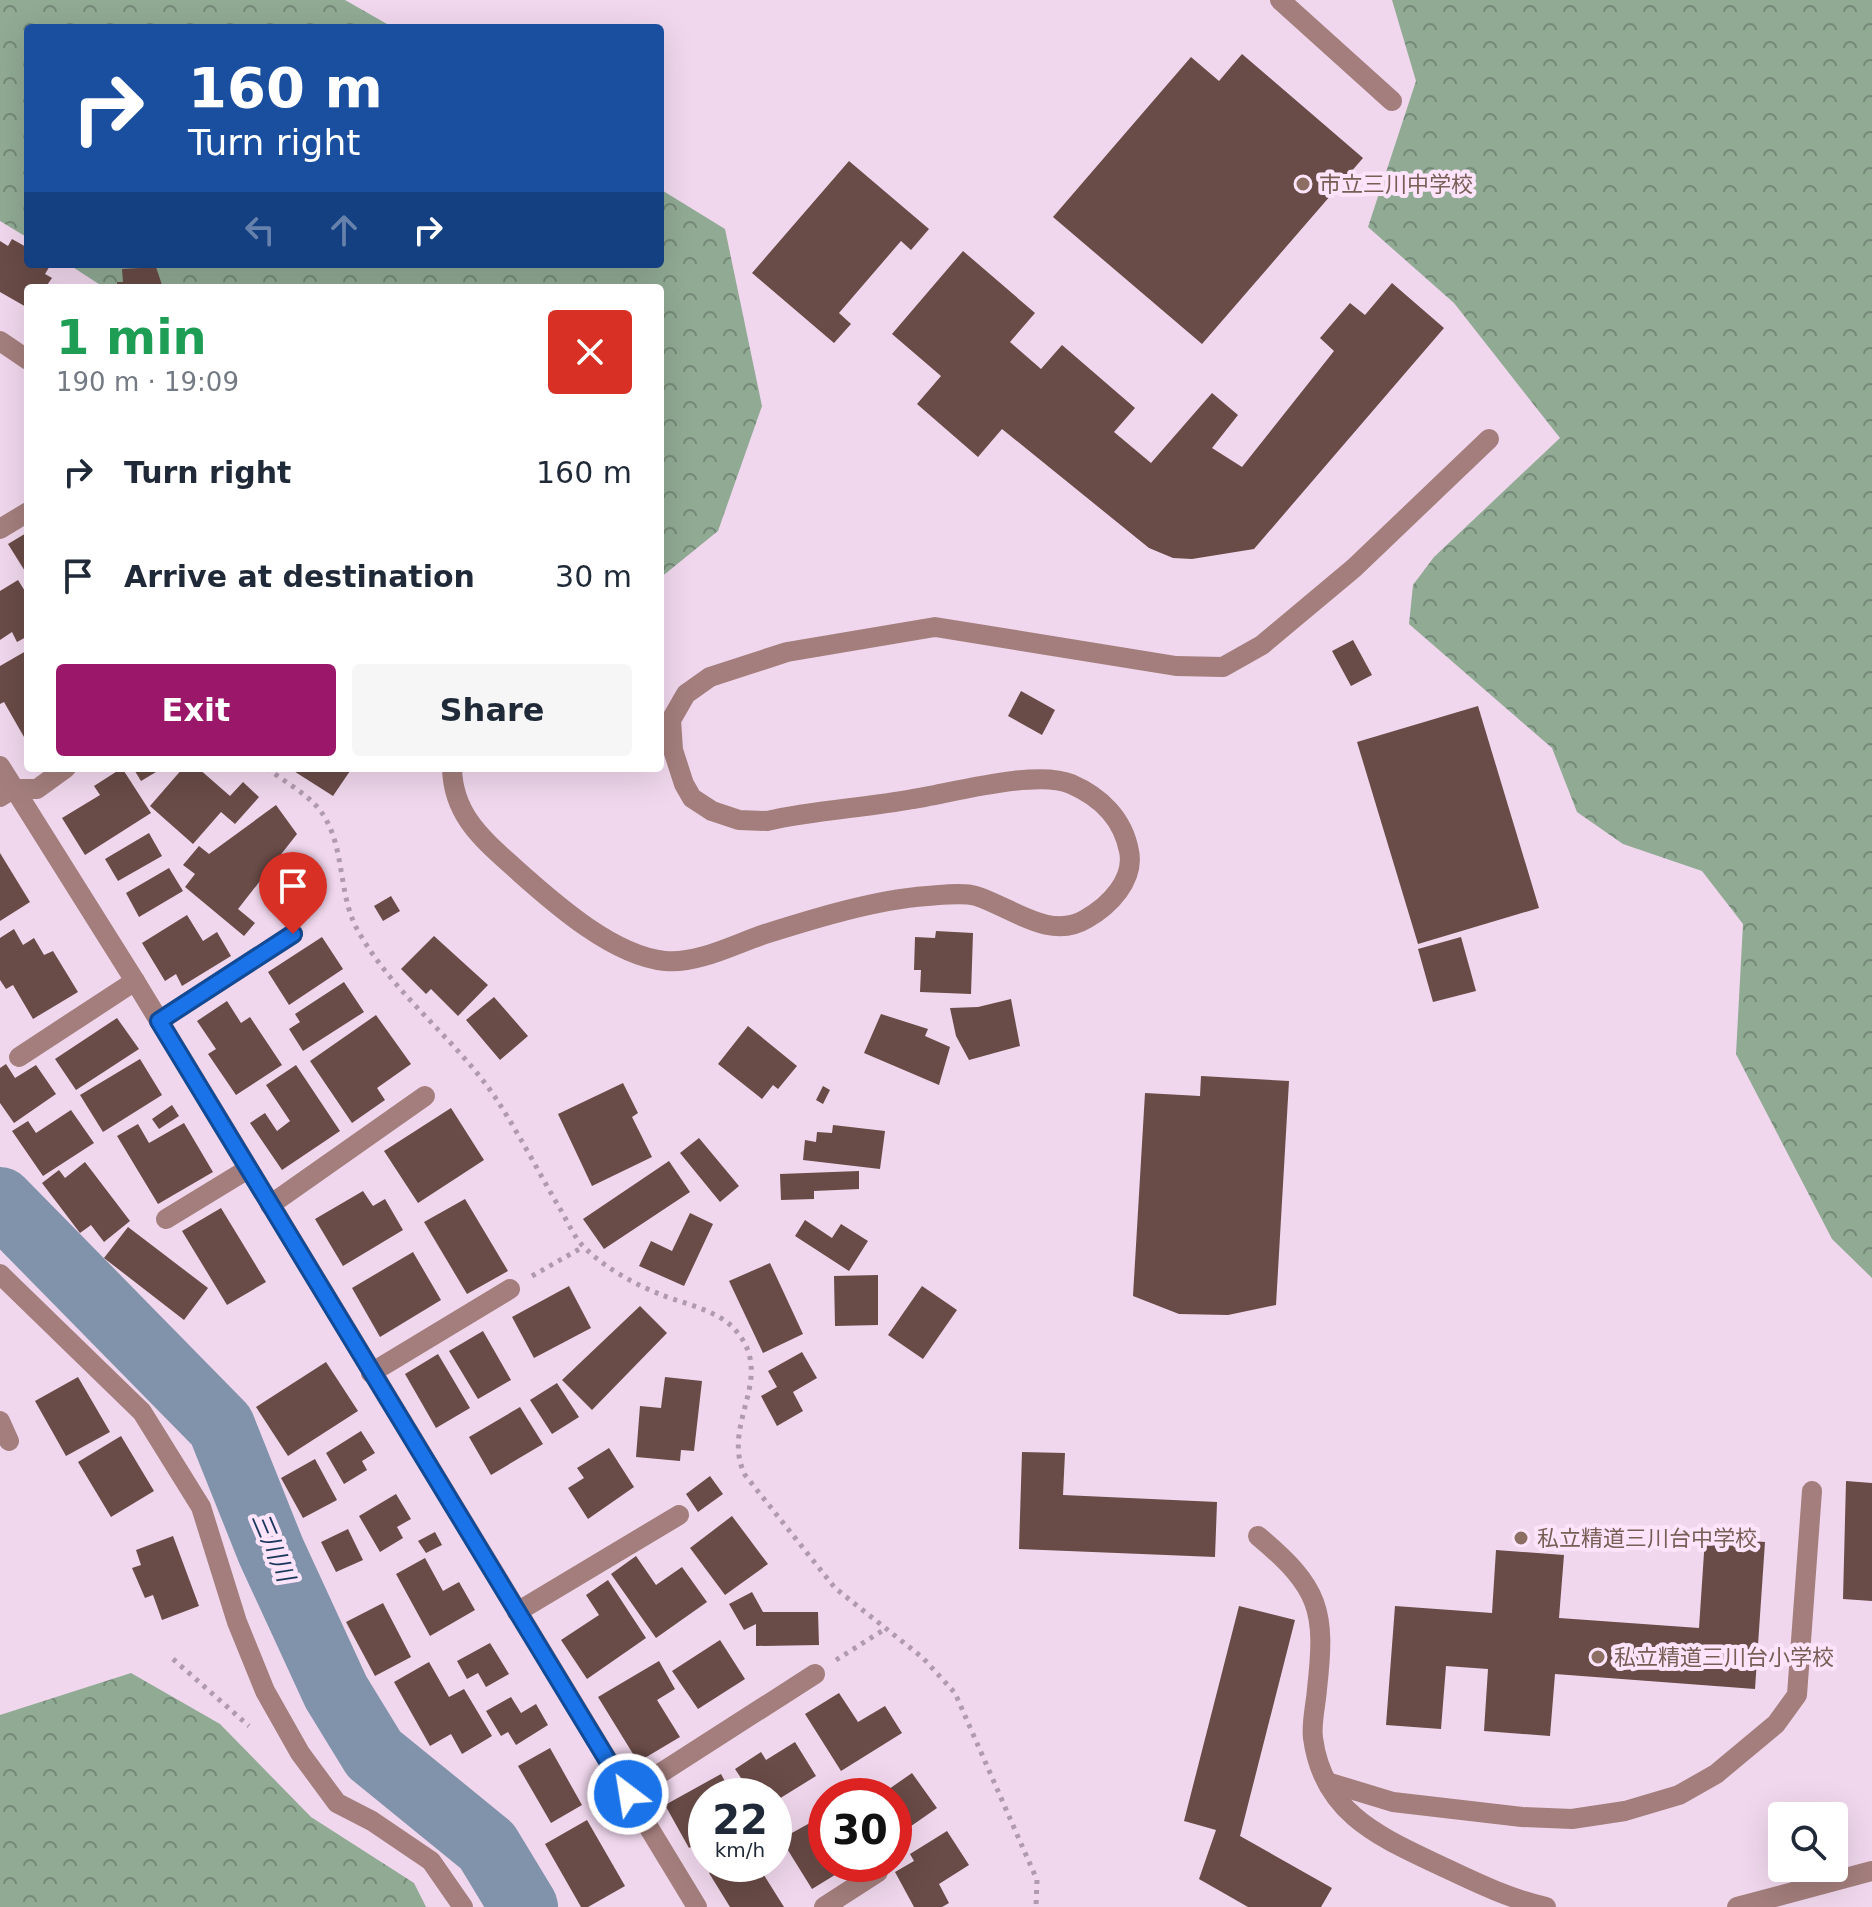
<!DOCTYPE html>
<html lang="en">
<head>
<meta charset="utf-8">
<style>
  :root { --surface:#fff; --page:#f6f6f7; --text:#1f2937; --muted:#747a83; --accent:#9b176a }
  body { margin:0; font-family:"DejaVu Sans","Noto Sans JP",sans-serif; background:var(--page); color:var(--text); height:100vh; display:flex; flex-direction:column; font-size:30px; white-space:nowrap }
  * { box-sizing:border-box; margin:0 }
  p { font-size:26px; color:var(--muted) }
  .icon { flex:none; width:44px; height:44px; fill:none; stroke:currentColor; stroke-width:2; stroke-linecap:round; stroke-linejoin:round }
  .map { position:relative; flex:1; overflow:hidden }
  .side { position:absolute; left:24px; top:284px; width:640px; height:488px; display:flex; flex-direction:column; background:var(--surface); border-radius:8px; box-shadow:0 8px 32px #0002 }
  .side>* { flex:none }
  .guide { position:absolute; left:24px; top:24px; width:640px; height:244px; border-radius:8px; box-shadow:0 8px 32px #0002; background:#1a4fa0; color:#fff; overflow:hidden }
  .controls { position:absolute; left:1768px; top:1802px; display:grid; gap:16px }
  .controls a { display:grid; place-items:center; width:80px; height:80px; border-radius:8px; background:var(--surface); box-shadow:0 8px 32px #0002; font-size:40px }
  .speed { position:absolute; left:688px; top:1778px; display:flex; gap:16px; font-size:40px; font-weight:700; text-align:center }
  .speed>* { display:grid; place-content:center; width:104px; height:104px; border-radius:50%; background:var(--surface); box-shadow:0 8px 32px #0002; line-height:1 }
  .speed small { font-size:20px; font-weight:400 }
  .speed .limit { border:12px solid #d22; background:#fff; color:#111 }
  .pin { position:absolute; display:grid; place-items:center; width:68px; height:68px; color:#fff; margin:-82px -34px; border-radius:50% 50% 50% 0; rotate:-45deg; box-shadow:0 0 8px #0007 }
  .pin .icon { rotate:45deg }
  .me { position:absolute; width:88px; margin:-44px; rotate:329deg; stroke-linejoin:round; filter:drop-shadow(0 0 6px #0008) }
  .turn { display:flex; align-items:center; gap:28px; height:168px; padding:0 32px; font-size:36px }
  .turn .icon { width:104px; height:104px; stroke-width:2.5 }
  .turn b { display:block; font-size:56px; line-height:68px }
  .lanes { display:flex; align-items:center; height:76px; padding:0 32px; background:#0003; justify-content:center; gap:40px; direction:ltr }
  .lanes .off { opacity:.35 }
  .round { display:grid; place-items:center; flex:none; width:84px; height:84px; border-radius:8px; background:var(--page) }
  .head { display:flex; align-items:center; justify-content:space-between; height:136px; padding:0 32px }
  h1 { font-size:48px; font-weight:700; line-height:60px; color:#1e9e55 }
  .cta { display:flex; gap:16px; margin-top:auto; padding:16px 32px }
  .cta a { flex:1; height:92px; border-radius:8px; background:var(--accent); color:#fff; font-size:32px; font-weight:700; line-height:92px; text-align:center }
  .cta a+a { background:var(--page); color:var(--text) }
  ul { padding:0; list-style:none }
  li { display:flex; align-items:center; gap:24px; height:104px; padding:0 32px }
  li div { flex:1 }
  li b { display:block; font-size:30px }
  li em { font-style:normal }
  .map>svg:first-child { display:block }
  .forest { fill:url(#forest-crowns) }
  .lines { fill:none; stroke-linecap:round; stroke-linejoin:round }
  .river { stroke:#8093ab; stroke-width:68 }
  .building { fill:#694b47 }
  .path { stroke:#af9bad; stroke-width:5; stroke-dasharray:4 6; stroke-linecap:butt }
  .minor { stroke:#a37e7c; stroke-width:20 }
  .route-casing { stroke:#114b97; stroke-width:20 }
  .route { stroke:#1a73e8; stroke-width:14 }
  .education-dot { fill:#8d6e63; stroke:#fde4fb; stroke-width:3 }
  .labels { text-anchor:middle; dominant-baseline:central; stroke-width:8; stroke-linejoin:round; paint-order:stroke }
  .education-label { font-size:22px; fill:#785e54; stroke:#fde4fb; text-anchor:start }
  .water-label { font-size:24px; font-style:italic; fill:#1a385c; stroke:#fde4fb }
</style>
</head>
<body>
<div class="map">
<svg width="1872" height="1907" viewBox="0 0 1872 1907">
  <defs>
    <pattern id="forest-crowns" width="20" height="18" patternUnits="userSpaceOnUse" patternTransform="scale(2)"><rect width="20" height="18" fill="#90aa94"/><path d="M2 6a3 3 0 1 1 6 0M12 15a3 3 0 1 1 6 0" fill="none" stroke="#758978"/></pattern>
  </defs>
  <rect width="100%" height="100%" fill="#f0d7ed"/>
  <g class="forest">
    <path d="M0,0H345L394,28H28V238L0,221Z"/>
    <path d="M1392,0H1872V1278L1832,1239L1736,1054L1743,924L1702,871L1623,844L1577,812L1552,748L1409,624L1413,585L1434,557L1560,438L1454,303L1368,227L1416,81Z"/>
    <path d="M660,189L725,229L762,406L718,531L660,578V288H105L68,264H660Z"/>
    <path d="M131,1673L220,1724L311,1817L414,1883L426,1907H0V1715Z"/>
  </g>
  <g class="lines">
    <path class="river" d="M0,1201L221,1426L271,1551L336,1692L374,1754L487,1846L524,1907"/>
  </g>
  <g class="building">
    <path d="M1242,54L1363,158L1202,344L1053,217L1191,57L1219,81Z"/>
    <path d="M849,161L929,229L911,250L901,241L839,313L851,324L834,343L752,273Z"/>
    <path d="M12,239L28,248V264H51L45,274L52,278L45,288H28V308L0,292V241L8,246Z"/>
    <path d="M963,251L1035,313L1010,342L1041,369L1062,345L1135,408L1114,432L1151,463L1212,393L1238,415L1212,448L1242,467L1334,351L1320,338L1350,303L1365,315L1392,283L1444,328L1254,549L1192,559L1173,558L1149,548L1002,429L978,457L917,404L941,376L892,334Z"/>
    <path d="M156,267L163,288H117V282H123L122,269Z"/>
    <path d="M28,532V576L8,544Z"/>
    <path d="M18,580L28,596V636L17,642L12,632L0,640V591Z"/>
    <path d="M1353,640L1372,675L1351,686L1332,651Z"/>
    <path d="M26,651L28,656V744L4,702L0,704V666Z"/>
    <path d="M1021,691L1055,710L1042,735L1008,716Z"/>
    <path d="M1478,706L1539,908L1418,944L1357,742Z"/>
    <path d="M122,768L151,813L85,855L62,818L100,795L94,786Z"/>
    <path d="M133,768H154L156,772L141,781Z"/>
    <path d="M183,768H198L230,796L243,782L259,797L235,824L221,812L193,844L150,806Z"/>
    <path d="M289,768H352L333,796Z"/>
    <path d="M276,805L297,834L238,909L255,923L244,936L185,887L195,874L183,865L199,846L209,854Z"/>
    <path d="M149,833L162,856L118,881L105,859Z"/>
    <path d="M0,853L30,902L0,921Z"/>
    <path d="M169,868L183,891L139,917L126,893Z"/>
    <path d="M391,896L400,911L383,921L374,906Z"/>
    <path d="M187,915L203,941L217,932L231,956L182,986L176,974L165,981L142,943Z"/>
    <path d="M14,929L23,945L34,938L44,955L53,951L78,992L33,1019L13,985L6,989L0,980V938Z"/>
    <path d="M936,931L973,933L971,994L920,992L921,970H914L915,937L935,938Z"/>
    <path d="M434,936L488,985L458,1016L431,989L426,994L401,969Z"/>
    <path d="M322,937L343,969L289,1005L268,972Z"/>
    <path d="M1461,937L1476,991L1433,1002L1418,949Z"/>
    <path d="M344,982L364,1012L303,1051L289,1029L300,1022L295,1014Z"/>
    <path d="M494,997L528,1036L500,1060L466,1020Z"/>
    <path d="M1011,999L1020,1046L969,1060L956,1036L950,1008L978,1007Z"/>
    <path d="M227,1001L241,1023L250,1017L282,1065L236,1095L208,1054L216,1049L197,1021Z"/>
    <path d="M881,1014L928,1029L925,1036L950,1047L939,1085L864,1053Z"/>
    <path d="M376,1015L411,1064L377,1088L385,1100L352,1123L310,1061Z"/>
    <path d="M117,1018L139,1049L76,1090L55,1059Z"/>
    <path d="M748,1026L797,1066L778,1089L773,1085L762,1099L718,1064Z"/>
    <path d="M140,1059L162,1095L103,1132L80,1095Z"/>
    <path d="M6,1064L15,1078L36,1065L56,1094L14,1123L0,1103V1068Z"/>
    <path d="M296,1065L340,1131L282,1170L250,1123L265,1113L277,1131L290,1121L266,1085Z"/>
    <path d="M1201,1076L1289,1081L1276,1305L1228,1315L1179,1314L1133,1296L1145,1093L1200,1096Z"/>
    <path d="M623,1083L638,1113L632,1117L652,1157L592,1186L558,1114Z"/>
    <path d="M823,1086L830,1090L823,1104L816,1100Z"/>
    <path d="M172,1105L179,1116L159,1129L152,1119Z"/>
    <path d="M451,1108L484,1160L418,1203L384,1151Z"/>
    <path d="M71,1110L94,1143L43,1176L12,1131L28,1121L36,1133Z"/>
    <path d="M184,1123L213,1172L158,1204L117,1136L138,1124L149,1143Z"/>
    <path d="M833,1125L885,1131L880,1169L803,1160L805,1140L816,1142L817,1132L832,1133Z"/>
    <path d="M699,1138L739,1186L720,1202L680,1153Z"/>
    <path d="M669,1161L690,1192L604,1249L583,1219Z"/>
    <path d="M85,1162L130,1221L104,1242L91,1225L80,1233L42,1183L59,1170L65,1178Z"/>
    <path d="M859,1171V1189L814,1191V1199L781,1200L780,1174Z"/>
    <path d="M363,1191L373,1206L385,1199L403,1230L343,1266L315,1219Z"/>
    <path d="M465,1199L508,1271L467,1294L424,1222Z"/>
    <path d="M221,1208L266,1282L227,1305L182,1231Z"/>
    <path d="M690,1213L713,1224L684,1286L639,1266L651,1241L672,1251Z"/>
    <path d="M805,1220L832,1238L841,1224L868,1241L849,1271L795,1236Z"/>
    <path d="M128,1227L208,1288L184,1320L104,1258Z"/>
    <path d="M413,1252L441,1300L380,1337L352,1288Z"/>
    <path d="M770,1263L803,1334L763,1353L729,1281Z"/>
    <path d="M878,1275V1325L835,1326L834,1276Z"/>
    <path d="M569,1286L591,1328L534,1358L512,1317Z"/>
    <path d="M922,1286L957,1310L923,1359L888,1335Z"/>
    <path d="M640,1306L667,1333L592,1410L562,1380Z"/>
    <path d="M483,1331L511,1380L478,1399L449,1351Z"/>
    <path d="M802,1352L817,1378L793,1392L803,1411L777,1426L761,1396L777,1387L768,1371Z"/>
    <path d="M438,1354L470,1408L436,1428L405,1374Z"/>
    <path d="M326,1362L358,1411L288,1456L256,1407Z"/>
    <path d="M78,1377L110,1432L66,1456L35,1401Z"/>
    <path d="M665,1377L702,1381L694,1451L681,1450L680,1461L636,1457L640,1406L661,1408Z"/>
    <path d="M557,1383L579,1417L552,1434L530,1400Z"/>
    <path d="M520,1407L543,1444L491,1475L469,1437Z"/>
    <path d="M361,1431L375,1453L362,1461L367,1470L344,1484L326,1453Z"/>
    <path d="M121,1436L154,1491L111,1517L78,1462Z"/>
    <path d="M609,1448L634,1487L588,1519L568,1488L584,1478L577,1468Z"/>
    <path d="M1022,1452L1065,1453L1063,1495L1217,1502L1215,1557L1019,1549Z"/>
    <path d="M315,1459L337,1500L303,1518L281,1478Z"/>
    <path d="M710,1476L723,1494L698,1512L686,1494Z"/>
    <path d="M1846,1481L1872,1483V1601L1843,1599Z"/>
    <path d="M396,1494L411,1519L397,1527L403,1538L380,1552L359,1516Z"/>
    <path d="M732,1516L768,1564L725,1595L690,1548Z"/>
    <path d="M348,1529L363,1560L336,1572L321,1542Z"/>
    <path d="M435,1532L442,1545L426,1553L418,1541Z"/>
    <path d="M173,1536L199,1606L162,1620L153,1595L145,1598L132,1568L141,1565L136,1550Z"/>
    <path d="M1705,1538L1765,1542L1755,1689L1555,1674L1550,1736L1484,1731L1488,1669L1446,1666L1441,1729L1386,1725L1395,1606L1492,1613L1496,1550L1564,1555L1559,1618L1699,1628Z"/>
    <path d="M636,1556L656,1585L682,1567L707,1602L656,1638L611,1574Z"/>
    <path d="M425,1558L443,1591L459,1582L475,1610L430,1636L396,1574Z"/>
    <path d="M608,1580L646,1638L587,1679L561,1640L599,1615L586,1595Z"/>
    <path d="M752,1592L763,1612H818L819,1645L756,1646V1624L744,1630L729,1604Z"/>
    <path d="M383,1603L411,1657L375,1676L346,1622Z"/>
    <path d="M1239,1606L1295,1620L1240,1836L1332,1888L1321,1907H1248L1199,1879L1216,1830L1184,1821Z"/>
    <path d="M720,1640L745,1679L698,1709L672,1671Z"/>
    <path d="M490,1643L509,1674L486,1687L478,1673L467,1679L457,1661Z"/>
    <path d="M659,1661L675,1689L657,1700L680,1737L638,1762L598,1697Z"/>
    <path d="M429,1662L449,1697L464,1689L492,1736L462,1754L451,1734L430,1746L394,1682Z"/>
    <path d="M839,1693L858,1722L885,1706L902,1733L841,1771L805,1714Z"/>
    <path d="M511,1697L521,1713L536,1704L548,1725L516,1745L508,1732L501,1736L486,1711Z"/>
    <path d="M795,1742L816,1776L774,1802V1796H753L735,1769L761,1752L766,1760Z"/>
    <path d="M550,1748L582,1805L551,1823L518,1766Z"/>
    <path d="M912,1773L937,1808L894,1838V1796H879Z"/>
    <path d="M721,1774L733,1796H706V1839L689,1848L665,1805Z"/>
    <path d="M826,1814V1864H840L843,1870L812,1889L781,1839Z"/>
    <path d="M587,1820L625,1886L588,1907H581L545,1844Z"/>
    <path d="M947,1831L969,1865L939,1884L949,1903L942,1907H914L895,1872L914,1861L910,1854Z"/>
    <path d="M724,1864L732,1876L757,1864L784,1907H730L709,1873Z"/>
  </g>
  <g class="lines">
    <g class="path">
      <path d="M267,768C283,781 306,793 319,809C346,843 337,892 357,929C392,993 454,1037 495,1097C518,1132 538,1171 559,1207C567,1220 574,1238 585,1248C605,1268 636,1285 662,1295C685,1304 721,1311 737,1332C776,1379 720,1424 745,1475L835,1588L923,1658L955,1693L1037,1880L1036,1907"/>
      <path d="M532,1276L583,1247"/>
      <path d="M173,1659L249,1726"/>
      <path d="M836,1660L885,1629"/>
    </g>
    <g class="minor">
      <path d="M1280,0L1392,101"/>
      <path d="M0,341L28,360"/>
      <path d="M0,529L28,512"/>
      <path d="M0,766L135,981L697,1907"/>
      <path d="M452,768C453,817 485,841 519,872C556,905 614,956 665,961C698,964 735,944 765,934C816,918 874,900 927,896C942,895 963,892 976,896C1011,907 1050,941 1086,919C1109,906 1135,880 1129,851C1123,819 1101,797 1071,784C1037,769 951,793 913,799C865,808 815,810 767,821L739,820L712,811L692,798L684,784L673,750L671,720L686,694L710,677L787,652L935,627L1176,666L1223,667L1262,645L1354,568L1489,439"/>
      <path d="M0,797L13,789H37L66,768"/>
      <path d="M159,1021L293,934"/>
      <path d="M19,1057L135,981"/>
      <path d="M270,1205L425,1096"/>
      <path d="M166,1219L248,1169"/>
      <path d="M0,1274L142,1412L201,1507L237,1622L265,1691L300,1753L337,1803L372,1821L431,1861L463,1907"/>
      <path d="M371,1373L510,1289"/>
      <path d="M0,1421L9,1441"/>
      <path d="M1258,1536C1320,1588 1326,1610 1317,1689C1316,1704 1311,1723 1313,1738C1323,1813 1378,1836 1439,1865C1475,1882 1507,1898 1546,1907"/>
      <path d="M517,1612L679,1515"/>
      <path d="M1327,1782L1393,1802L1522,1817L1572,1819L1625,1811L1679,1795L1716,1774L1776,1724L1797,1695L1812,1491"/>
      <path d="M628,1794L815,1674"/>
      <path d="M824,1907L878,1872"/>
      <path d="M1737,1907L1872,1871"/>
    </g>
  </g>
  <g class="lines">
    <defs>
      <path id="route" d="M293,934L159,1021L628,1794"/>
    </defs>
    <use href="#route" class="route-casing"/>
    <use href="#route" class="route"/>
  </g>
  <g class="education-dot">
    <circle cx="1303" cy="184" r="8"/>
    <circle cx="1521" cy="1538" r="8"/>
    <circle cx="1598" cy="1657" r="8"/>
  </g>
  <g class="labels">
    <g class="education-label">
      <text x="1319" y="184">市立三川中学校</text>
      <text x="1537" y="1538">私立精道三川台中学校</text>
      <text x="1614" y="1657">私立精道三川台小学校</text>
    </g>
    <g class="water-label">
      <text transform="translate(273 1547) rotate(67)">三川川</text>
    </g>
  </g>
</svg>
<div class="controls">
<a><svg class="icon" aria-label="search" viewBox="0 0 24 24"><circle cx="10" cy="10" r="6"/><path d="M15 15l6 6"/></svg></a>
</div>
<div class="speed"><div>22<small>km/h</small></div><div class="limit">30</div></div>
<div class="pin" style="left:293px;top:934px;background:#d93025"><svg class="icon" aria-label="arrive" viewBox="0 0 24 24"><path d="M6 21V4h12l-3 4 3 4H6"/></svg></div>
<svg class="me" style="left:628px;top:1794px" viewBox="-20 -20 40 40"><circle r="17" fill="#1a73e8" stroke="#fff" stroke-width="3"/><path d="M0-11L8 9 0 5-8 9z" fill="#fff"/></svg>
<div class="guide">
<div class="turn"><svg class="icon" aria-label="right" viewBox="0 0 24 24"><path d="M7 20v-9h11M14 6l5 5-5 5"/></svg><div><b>160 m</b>Turn right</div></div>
<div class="lanes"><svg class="icon off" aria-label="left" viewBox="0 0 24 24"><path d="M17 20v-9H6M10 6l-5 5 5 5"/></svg><svg class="icon off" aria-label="ahead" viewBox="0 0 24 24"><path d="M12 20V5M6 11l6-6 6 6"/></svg><svg class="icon" aria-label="right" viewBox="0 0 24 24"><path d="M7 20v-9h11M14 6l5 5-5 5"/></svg></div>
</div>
<section class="side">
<div class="head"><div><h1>1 min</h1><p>190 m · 19:09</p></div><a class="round" style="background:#d93025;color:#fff"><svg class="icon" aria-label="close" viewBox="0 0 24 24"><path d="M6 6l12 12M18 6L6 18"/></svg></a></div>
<ul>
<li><svg class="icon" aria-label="right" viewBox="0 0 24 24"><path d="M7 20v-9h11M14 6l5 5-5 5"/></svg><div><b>Turn right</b></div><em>160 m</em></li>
<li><svg class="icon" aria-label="arrive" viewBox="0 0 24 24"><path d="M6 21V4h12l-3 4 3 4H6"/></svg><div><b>Arrive at destination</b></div><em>30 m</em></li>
</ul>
<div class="cta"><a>Exit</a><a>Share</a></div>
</section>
</div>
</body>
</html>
